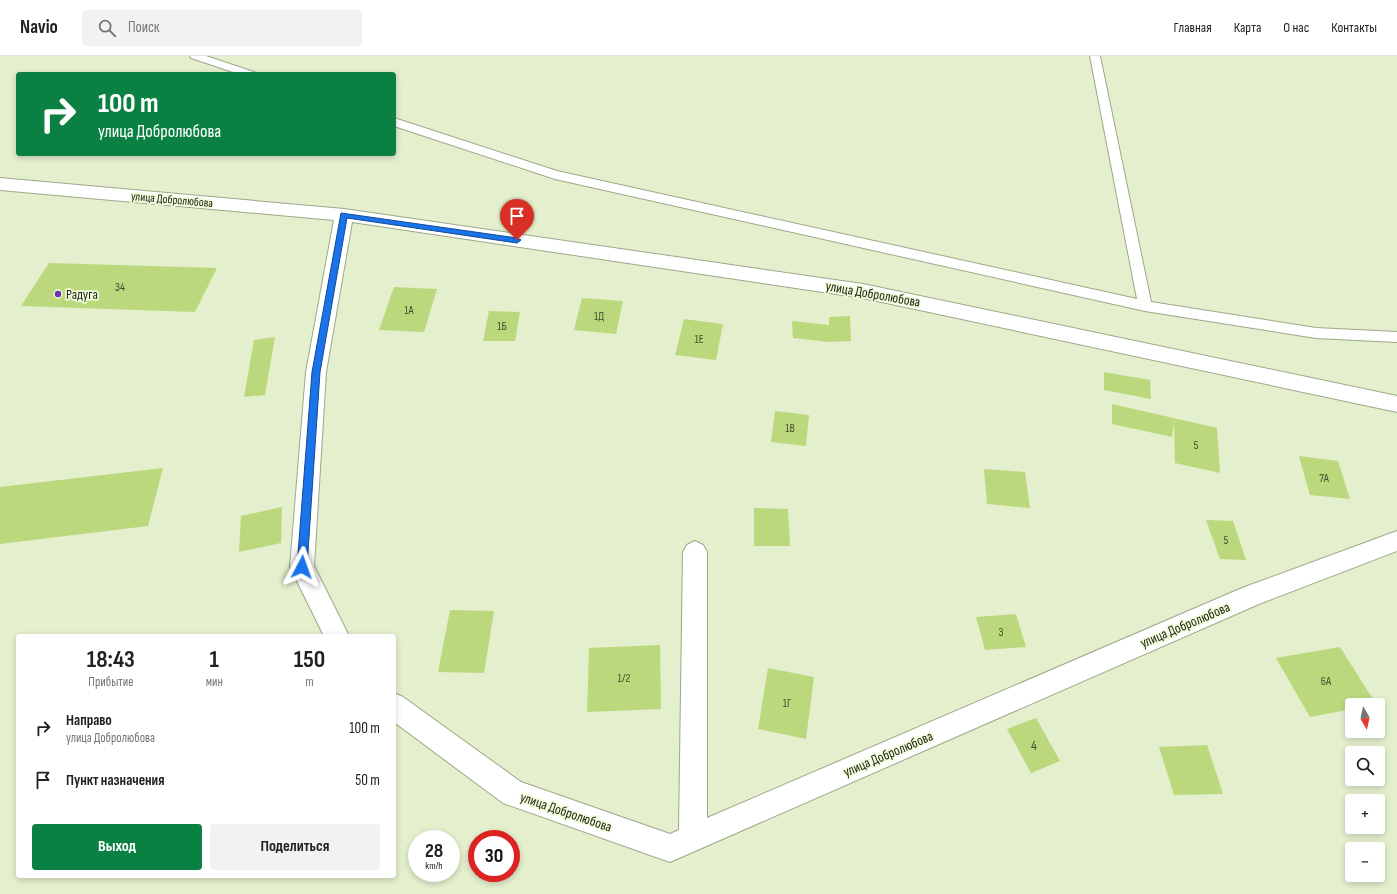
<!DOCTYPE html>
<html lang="ru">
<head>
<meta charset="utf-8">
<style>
  :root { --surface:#fff; --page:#f2f2f2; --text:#222; --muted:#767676; --line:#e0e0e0; --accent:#0b8043 }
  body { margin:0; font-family:"Sofia Sans Condensed",sans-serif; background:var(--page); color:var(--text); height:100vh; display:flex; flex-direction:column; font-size:15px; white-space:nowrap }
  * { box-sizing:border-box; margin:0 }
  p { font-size:13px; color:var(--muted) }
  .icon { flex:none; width:22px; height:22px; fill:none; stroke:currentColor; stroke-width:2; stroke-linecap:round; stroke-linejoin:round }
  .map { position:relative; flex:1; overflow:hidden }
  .panel { position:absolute; left:16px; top:578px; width:380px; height:244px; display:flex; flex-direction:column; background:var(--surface); border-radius:4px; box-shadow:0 2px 6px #0003 }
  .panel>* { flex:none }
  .hud { position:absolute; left:16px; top:16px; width:380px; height:84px; border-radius:4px; box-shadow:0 2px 6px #0003; background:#0b8043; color:#fff; overflow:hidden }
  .needle { width:26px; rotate:171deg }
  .buttons { position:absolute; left:1345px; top:642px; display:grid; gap:8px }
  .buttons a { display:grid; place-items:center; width:40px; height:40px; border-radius:4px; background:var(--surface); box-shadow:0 2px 6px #0003; font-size:20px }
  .speed { position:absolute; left:408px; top:774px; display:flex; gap:8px; font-size:20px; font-weight:700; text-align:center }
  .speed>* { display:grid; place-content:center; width:52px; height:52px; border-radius:50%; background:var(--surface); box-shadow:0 2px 6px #0003; line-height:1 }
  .speed small { font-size:10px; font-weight:400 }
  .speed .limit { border:6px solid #d22; background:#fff; color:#111 }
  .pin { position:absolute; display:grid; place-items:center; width:34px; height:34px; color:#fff; margin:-41px -17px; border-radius:50% 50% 50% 0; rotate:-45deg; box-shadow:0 0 4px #0007 }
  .pin .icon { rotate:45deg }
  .me { position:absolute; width:44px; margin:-22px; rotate:4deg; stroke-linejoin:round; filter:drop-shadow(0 0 3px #0008) }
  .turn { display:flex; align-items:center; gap:14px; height:84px; padding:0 16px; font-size:18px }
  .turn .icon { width:52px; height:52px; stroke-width:2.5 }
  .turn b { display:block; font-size:28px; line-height:34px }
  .eta { display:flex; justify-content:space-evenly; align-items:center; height:68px; text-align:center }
  .eta b { font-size:24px; font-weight:700; line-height:28px }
  .button { display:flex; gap:8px; margin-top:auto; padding:8px 16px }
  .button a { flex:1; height:46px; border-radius:4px; background:var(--accent); color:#fff; font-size:16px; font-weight:700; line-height:46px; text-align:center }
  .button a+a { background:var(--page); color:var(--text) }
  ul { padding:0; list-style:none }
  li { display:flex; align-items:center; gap:12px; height:52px; padding:0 16px }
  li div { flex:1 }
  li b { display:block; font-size:15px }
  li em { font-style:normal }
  header { display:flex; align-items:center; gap:24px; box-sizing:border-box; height:56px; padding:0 20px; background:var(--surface); border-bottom:1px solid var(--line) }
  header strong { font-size:19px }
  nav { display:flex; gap:22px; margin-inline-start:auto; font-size:14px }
  .search { width:280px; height:36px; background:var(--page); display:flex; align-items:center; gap:10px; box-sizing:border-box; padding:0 14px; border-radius:4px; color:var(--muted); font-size:15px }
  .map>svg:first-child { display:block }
  .building { fill:#bbd97c }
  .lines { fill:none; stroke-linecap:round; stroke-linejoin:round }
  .service-casing { stroke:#9da889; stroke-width:2 }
  .minor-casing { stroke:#9da889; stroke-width:2 }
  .service { fill:#fff; fill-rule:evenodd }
  .minor { fill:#fff; fill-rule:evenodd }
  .route { fill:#1a73e8; stroke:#114b97 }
  .poi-dot { fill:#6e32a7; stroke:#f0fcda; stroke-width:1.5 }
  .labels { text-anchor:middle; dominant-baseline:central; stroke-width:3.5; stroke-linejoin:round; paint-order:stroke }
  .far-street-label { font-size:12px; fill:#1d2215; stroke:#f0fcda }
  .number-label { font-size:12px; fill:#44502f }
  .poi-label { font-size:14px; fill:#1d2215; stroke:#f0fcda; text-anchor:start }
  .street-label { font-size:14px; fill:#1d2215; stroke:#f0fcda }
  .near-number-label { font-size:14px; fill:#44502f }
</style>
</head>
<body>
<header>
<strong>Navio</strong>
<div class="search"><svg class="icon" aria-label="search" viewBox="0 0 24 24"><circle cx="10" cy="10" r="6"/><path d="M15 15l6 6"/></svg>Поиск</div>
<nav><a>Главная</a><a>Карта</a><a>О нас</a><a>Контакты</a></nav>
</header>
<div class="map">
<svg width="1397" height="838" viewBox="0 0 1397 838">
  <rect width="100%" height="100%" fill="#e3efcd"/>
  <g class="building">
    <path d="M49,207L217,212L195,256L21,250Z"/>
    <path d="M394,231L437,233L424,276L379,274Z"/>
    <path d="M582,242L623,245L616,278L574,274Z"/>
    <path d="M489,255L520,256L515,285H483Z"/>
    <path d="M850,260L851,285L829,286L793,282L792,265L829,269V261Z"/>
    <path d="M684,263L723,268L716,304L675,299Z"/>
    <path d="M275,281L265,339L244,341L254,284Z"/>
    <path d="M1104,316L1150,324L1151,343L1104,334Z"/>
    <path d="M1112,348L1217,372L1220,417L1175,407L1174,364L1172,381L1112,368Z"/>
    <path d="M775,355L809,359L806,390L771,386Z"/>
    <path d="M1299,400L1338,405L1350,443L1310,439Z"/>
    <path d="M163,412L148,470L0,488V431Z"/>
    <path d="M984,413L1025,416L1030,452L987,448Z"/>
    <path d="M282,451L281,487L239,496L241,460Z"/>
    <path d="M754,452L788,453L790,490H754Z"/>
    <path d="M1206,464L1233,465L1246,504L1220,503Z"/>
    <path d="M450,554L494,555L484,617L438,616Z"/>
    <path d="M1016,558L1026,591L985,594L976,561Z"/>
    <path d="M660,589L661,653L587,656L589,592Z"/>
    <path d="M1340,591L1376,648L1352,649V653L1310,661L1276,602Z"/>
    <path d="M768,612L814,621L806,683L758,673Z"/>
    <path d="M1036,662L1060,705L1031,717L1007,673Z"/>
    <path d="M1207,689L1223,738L1174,739L1159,691Z"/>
  </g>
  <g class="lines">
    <defs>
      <g id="service">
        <path d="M190,0H206L254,16L256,18H239L191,2Z"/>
        <path d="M1090,0H1100L1151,246L1316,272L1397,276V286L1316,282L1145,255L555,123L394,70V62L557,115L1137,243Z"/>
      </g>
      <g id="minor">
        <path d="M0,122L344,153L863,228L1397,340V356L863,242L352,166L326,316L314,510L349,580H324L290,511L306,316L334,164L0,134Z"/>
        <path d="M1397,475V495L1259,548L670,806L503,747L394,666V637L403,641L521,726L670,778L679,774L683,496L687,489L695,485L703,489L707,496V762L1242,532Z"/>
      </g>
    </defs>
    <use href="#service" class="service-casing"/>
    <use href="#minor" class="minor-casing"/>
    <use href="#service" class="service"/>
    <use href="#minor" class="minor"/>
  </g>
  <path class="route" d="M341,157L517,182L521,184L517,187L347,162L320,316L307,511L305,514L302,515L298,514L297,511L312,316Z"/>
  <circle class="poi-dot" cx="58" cy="238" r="4"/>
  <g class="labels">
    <g class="far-street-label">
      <text transform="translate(172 144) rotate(5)">улица Добролюбова</text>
    </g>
    <g class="number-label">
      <text x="120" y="231">34</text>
      <text x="409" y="254">1А</text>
      <text x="599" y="260">1Д</text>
      <text x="502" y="270">1Б</text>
      <text x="699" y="283">1Е</text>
      <text x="790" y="372">1В</text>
      <text x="1196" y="389">5</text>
      <text x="1324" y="422">7А</text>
      <text x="1226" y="484">5</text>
      <text x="1001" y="576">3</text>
      <text x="624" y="622">1/2</text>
      <text x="1326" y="625">6А</text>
      <text x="787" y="647">1Г</text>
    </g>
    <g class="poi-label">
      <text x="66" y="238">Радуга</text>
    </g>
    <g class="street-label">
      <text transform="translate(873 238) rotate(10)">улица Добролюбова</text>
      <text transform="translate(1185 569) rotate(-23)">улица Добролюбова</text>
      <text transform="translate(888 698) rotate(-23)">улица Добролюбова</text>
      <text transform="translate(566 756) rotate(19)">улица Добролюбова</text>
    </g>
    <g class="near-number-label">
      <text x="1034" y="689">4</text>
    </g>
  </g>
</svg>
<div class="buttons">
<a><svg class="needle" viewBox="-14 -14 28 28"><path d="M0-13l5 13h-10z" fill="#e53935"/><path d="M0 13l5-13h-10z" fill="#767676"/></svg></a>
<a><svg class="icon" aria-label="search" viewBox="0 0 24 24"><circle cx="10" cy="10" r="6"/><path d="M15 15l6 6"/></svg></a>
<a>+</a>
<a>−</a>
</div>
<div class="speed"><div>28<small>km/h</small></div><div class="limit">30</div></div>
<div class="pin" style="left:517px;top:184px;background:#d93025"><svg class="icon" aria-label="arrive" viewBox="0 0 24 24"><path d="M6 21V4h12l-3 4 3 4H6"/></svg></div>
<svg class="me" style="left:302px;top:511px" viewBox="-20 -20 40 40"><path d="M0-17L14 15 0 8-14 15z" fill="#1a73e8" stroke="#fff" stroke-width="4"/></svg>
<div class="hud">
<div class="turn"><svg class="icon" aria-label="right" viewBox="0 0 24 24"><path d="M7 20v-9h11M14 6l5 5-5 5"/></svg><div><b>100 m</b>улица Добролюбова</div></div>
</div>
<section class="panel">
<div class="eta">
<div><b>18:43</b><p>Прибытие</p></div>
<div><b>1</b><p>мин</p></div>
<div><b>150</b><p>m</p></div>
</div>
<ul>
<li><svg class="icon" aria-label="right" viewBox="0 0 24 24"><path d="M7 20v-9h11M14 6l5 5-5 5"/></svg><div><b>Направо</b><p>улица Добролюбова</p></div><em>100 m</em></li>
<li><svg class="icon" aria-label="arrive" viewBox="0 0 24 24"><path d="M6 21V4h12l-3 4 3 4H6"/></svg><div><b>Пункт назначения</b></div><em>50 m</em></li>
</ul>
<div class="button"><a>Выход</a><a>Поделиться</a></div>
</section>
</div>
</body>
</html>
